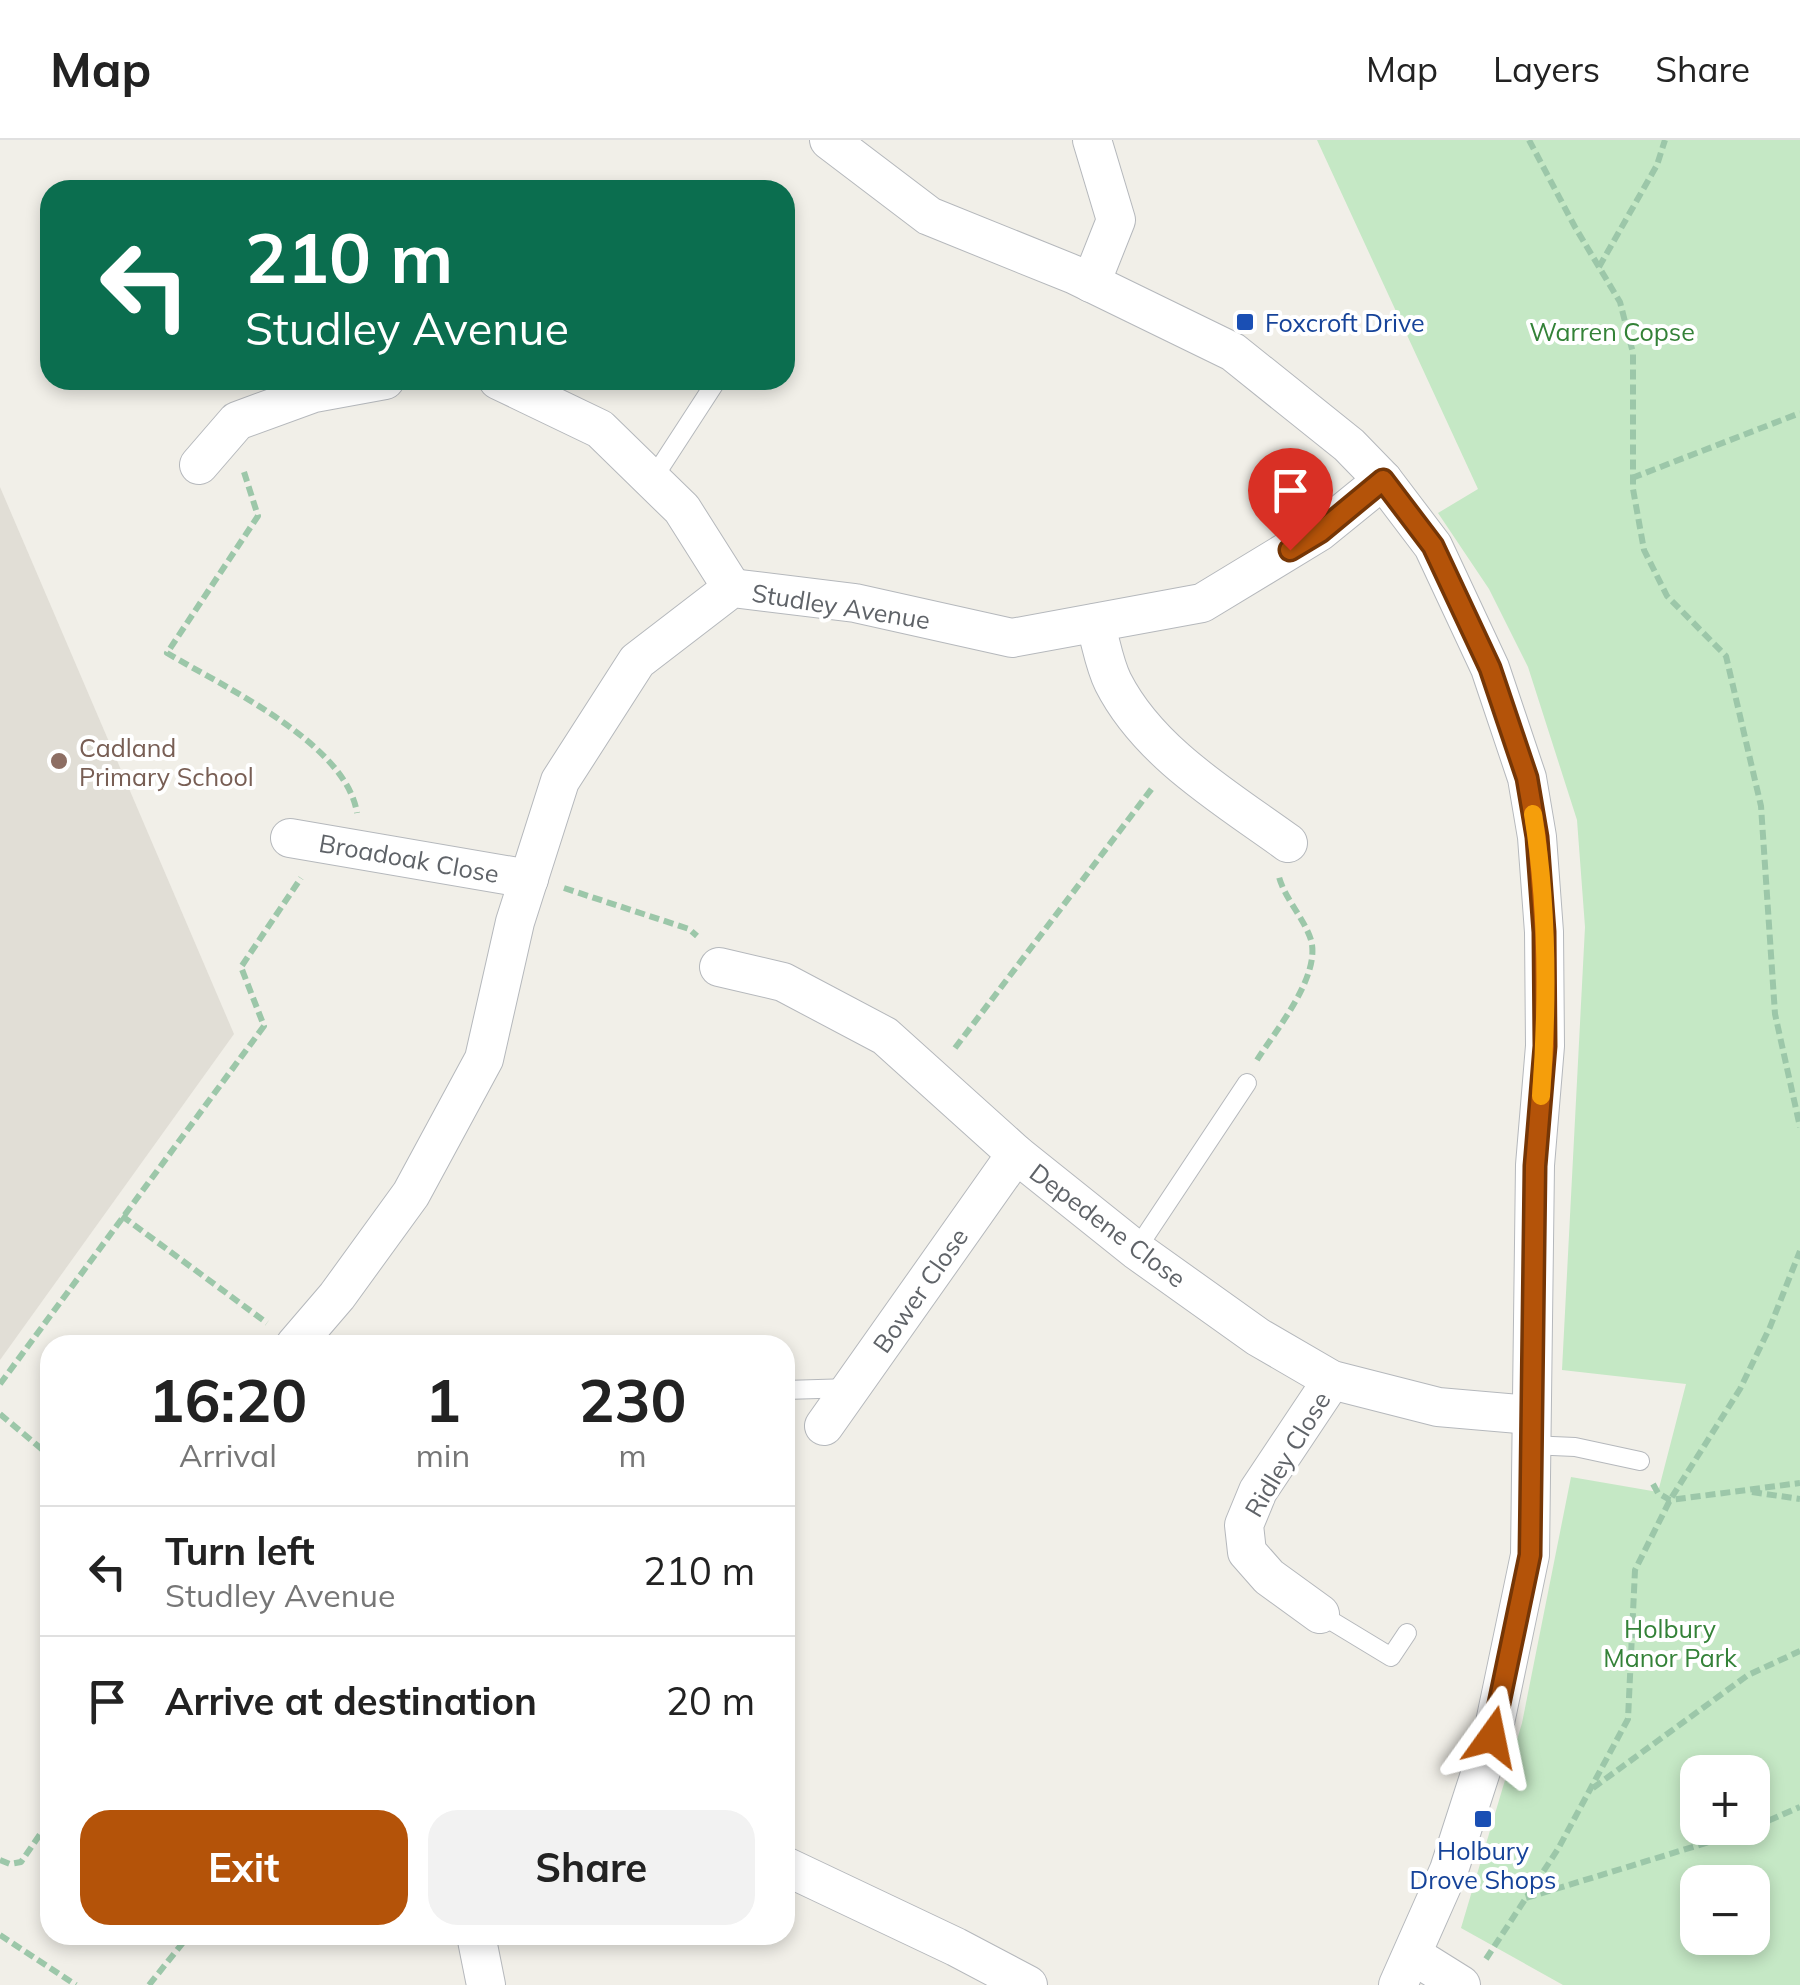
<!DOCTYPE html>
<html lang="en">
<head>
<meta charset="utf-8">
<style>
  :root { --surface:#fff; --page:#f2f2f2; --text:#222; --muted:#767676; --line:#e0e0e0; --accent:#b45309 }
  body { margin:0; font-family:Mulish,sans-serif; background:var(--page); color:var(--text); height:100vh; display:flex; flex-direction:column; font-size:38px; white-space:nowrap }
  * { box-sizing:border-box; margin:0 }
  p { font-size:32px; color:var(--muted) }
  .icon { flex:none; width:55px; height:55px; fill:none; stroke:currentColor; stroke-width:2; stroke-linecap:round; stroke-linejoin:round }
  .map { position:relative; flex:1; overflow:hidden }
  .panel { position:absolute; left:40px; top:1195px; width:755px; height:610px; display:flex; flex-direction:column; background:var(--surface); border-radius:30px; box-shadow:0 5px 15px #0003 }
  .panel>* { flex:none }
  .guide { position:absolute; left:40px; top:40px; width:755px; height:210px; border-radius:30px; box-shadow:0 5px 15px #0003; background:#0b6e4f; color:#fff; overflow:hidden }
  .controls { position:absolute; left:1680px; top:1615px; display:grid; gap:20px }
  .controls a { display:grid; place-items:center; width:90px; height:90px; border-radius:20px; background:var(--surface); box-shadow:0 5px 15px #0003; font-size:50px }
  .pin { position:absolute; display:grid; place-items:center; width:85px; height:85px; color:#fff; margin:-102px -42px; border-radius:50% 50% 50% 0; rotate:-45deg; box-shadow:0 0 10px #0007 }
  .pin .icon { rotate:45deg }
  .me { position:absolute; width:110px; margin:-55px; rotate:12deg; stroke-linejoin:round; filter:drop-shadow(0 0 8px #0008) }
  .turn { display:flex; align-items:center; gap:35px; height:210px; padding:0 40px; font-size:45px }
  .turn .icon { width:130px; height:130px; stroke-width:2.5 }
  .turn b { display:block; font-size:70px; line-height:85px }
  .eta { display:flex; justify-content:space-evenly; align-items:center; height:170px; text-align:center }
  .eta b { font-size:60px; font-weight:700; line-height:70px }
  .button { display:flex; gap:20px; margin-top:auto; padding:20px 40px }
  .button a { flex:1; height:115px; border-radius:30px; background:var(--accent); color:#fff; font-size:40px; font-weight:700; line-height:115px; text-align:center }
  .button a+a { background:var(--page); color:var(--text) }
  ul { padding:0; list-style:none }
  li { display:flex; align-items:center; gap:30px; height:130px; padding:0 40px; border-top:2px solid var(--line) }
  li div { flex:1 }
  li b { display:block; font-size:38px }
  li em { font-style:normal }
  header { display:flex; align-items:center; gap:60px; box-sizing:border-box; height:140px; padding:0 50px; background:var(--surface); border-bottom:2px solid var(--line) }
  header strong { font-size:48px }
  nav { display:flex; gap:55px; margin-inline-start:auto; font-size:35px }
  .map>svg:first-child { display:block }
  .education { fill:#e1ded6 }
  .green { fill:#c5e8c5; fill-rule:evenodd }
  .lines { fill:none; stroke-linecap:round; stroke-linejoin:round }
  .lane-casing { stroke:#b5b8bc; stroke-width:20 }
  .street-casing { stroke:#b5b8bc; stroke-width:40 }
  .path { stroke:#9cc7a9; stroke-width:6; stroke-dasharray:10 5; stroke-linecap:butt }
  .lane { stroke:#fff; stroke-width:18 }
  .street { stroke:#fff; stroke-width:38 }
  .route-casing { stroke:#753606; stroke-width:25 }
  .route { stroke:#b45309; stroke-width:18 }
  .slow { stroke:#f59e0b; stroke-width:18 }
  .transit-dot { fill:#1a4fb4; stroke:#fff; stroke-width:4 }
  .education-dot { fill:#8d6e63; stroke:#fff; stroke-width:4 }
  .labels { text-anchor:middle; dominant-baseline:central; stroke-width:8; stroke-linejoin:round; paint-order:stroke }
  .transit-label { font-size:25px; fill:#164399; stroke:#fff; text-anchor:start }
  .park-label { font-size:25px; fill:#348238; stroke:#fff }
  .street-label { font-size:25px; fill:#5f6368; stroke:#fff }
  .education-label { font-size:25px; fill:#785e54; stroke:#fff; text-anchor:start }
</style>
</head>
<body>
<header>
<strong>Map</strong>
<nav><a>Map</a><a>Layers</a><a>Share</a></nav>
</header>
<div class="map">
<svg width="1800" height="1845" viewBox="0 0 1800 1845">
  <rect width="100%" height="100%" fill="#f1efe8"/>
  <path class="education" d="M0,347L234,894L0,1220Z"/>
  <path class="green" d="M1317,0H1800V1845H1563L1461,1788L1522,1583L1571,1337L1658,1352L1686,1244L1562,1230L1585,787L1577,680L1528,527L1489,449L1438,373L1478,349ZM1698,1632H1752V1688H1698ZM1698,1742H1752V1798H1698Z"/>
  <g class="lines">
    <defs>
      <g id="lane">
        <path d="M785,131V136"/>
        <path d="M652,340L717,240"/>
        <path d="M1136,1110L1247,943"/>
        <path d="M785,1250L851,1248"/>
        <path d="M1530,1305L1575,1307L1640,1321"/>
        <path d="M1320,1474L1391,1517L1407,1493"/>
      </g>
      <g id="street">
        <path d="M829,0L929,76L1075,135L1233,212L1349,305L1383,340L1433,406L1490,528L1527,638L1537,697L1544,792L1545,906L1535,1025L1530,1415L1492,1597L1449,1730L1398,1845"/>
        <path d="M1091,143L1116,80L1092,0"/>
        <path d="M498,240L600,289L682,369L732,448"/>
        <path d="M199,325L237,281L314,253L385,240"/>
        <path d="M1095,483C1101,502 1104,524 1113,542C1149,613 1226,658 1288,703"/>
        <path d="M290,698L529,739"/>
        <path d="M719,827L783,842L885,896L1016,1014L1136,1110L1258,1197L1332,1240L1438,1267L1530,1275"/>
        <path d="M295,1205L337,1156L411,1054L484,919L515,782L560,641L637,521L732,448L855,463L1012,498L1202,463L1319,392L1383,340"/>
        <path d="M824,1286L1016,1014"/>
        <path d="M1320,1474L1269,1437L1247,1412L1244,1385L1258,1351L1332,1240"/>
        <path d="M785,1726L956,1807L1028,1845"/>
        <path d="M476,1795L486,1845"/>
        <path d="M1413,1815L1461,1845"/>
      </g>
    </defs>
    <use href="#lane" class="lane-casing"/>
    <use href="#street" class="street-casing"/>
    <g class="path">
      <path d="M1529,0L1575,87L1620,162L1633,213V349L1644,410L1667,456L1726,516L1761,666L1775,874L1800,987"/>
      <path d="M1599,127L1657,25L1665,0"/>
      <path d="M244,332L258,376L167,513C224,547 346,603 357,673"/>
      <path d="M1632,338L1800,273"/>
      <path d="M564,748L689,789L697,796"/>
      <path d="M955,908L1153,647"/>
      <path d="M1257,920C1276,890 1321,836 1311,800C1304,778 1285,759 1279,737"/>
      <path d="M122,1076L267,1183"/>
      <path d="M0,1244L264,886L241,827L301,738"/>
      <path d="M0,1274L50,1316"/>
      <path d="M1653,1344L1658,1353L1670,1360L1800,1343"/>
      <path d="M1752,1352L1800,1359"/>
      <path d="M1593,1648L1748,1535L1800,1511"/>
      <path d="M0,1720L10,1724L21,1722L50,1680"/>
      <path d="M1526,1758L1745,1691L1800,1667"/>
      <path d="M0,1795L76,1845"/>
      <path d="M1486,1819L1558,1709L1628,1579L1635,1430L1670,1360L1740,1249L1770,1187L1800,1111"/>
      <path d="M149,1845L189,1795"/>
    </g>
    <use href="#lane" class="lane"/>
    <use href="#street" class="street"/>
  </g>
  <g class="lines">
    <defs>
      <path id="route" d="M1290,410L1320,392L1383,340L1433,406L1490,528L1527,638L1537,697L1544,792L1545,906L1535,1026L1530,1415L1492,1597"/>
    </defs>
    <use href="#route" class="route-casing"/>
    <use href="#route" class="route"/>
    <path class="slow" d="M1533,674C1548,766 1548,863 1541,956"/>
  </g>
  <g class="transit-dot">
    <rect x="1235" y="172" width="20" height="20" rx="5"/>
    <rect x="1473" y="1669" width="20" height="20" rx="5"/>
  </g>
  <circle class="education-dot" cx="59" cy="621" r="10"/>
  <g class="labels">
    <g class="transit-label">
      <text x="1265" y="182">Foxcroft Drive</text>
      <text x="1483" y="1710" text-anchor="middle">Holbury<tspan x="1483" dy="29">Drove Shops</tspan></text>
    </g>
    <g class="park-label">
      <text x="1612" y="191">Warren Copse</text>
      <text x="1670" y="1488">Holbury<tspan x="1670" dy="29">Manor Park</tspan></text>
    </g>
    <g class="street-label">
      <text transform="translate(841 466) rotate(9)">Studley Avenue</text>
      <text transform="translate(409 718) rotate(10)">Broadoak Close</text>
      <text transform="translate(1108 1085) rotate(37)">Depedene Close</text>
      <text transform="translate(920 1150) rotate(-55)">Bower Close</text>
      <text transform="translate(1287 1314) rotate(-59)">Ridley Close</text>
    </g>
    <g class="education-label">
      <text x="79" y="607">Cadland<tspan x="79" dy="29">Primary School</tspan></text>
    </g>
  </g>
</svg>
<div class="controls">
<a>+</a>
<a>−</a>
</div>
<div class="pin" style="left:1290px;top:410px;background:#d93025"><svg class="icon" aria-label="arrive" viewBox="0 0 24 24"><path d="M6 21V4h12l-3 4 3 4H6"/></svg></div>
<svg class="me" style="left:1492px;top:1597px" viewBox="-20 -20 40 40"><path d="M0-17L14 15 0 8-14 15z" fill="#b45309" stroke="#fff" stroke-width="4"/></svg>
<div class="guide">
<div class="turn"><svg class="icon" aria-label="left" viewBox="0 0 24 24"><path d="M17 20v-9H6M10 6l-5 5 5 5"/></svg><div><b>210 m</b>Studley Avenue</div></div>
</div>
<section class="panel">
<div class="eta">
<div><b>16:20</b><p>Arrival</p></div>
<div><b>1</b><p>min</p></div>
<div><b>230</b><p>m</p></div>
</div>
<ul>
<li><svg class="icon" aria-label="left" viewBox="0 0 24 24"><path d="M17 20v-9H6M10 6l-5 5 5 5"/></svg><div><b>Turn left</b><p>Studley Avenue</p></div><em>210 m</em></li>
<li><svg class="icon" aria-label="arrive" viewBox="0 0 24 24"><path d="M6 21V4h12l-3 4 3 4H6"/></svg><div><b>Arrive at destination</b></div><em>20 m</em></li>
</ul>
<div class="button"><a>Exit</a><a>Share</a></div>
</section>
</div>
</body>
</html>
